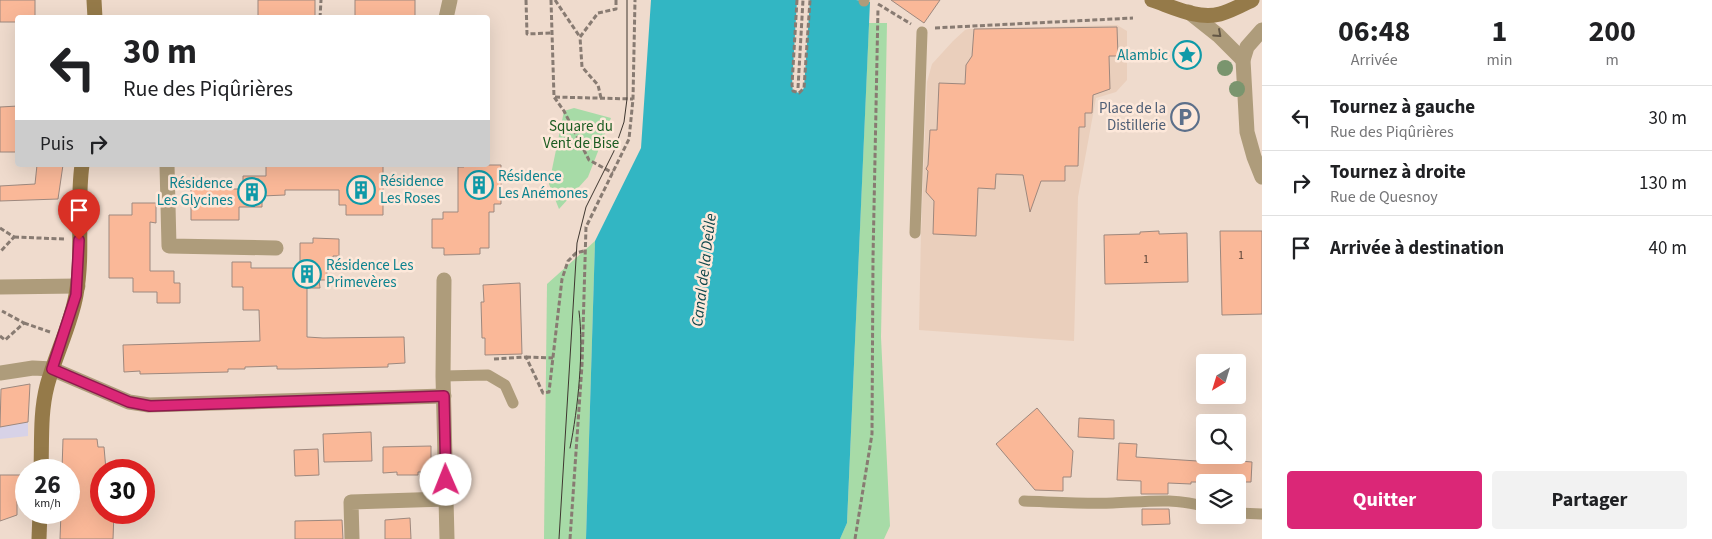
<!DOCTYPE html>
<html lang="fr">
<head>
<meta charset="utf-8">
<style>
  :root { --surface:#fff; --page:#f2f2f2; --text:#202124; --muted:#757577; --line:#e0e0e0; --accent:#db2777 }
  body { margin:0; font-family:"Source Sans 3",sans-serif; background:var(--page); color:var(--text); height:100vh; display:flex; flex-direction:column; font-size:19px; white-space:nowrap }
  * { box-sizing:border-box; margin:0 }
  p { font-size:16px; color:var(--muted) }
  .icon { flex:none; width:28px; height:28px; fill:none; stroke:currentColor; stroke-width:2; stroke-linecap:round; stroke-linejoin:round }
  .map { position:relative; flex:1; overflow:hidden }
  .details { display:flex; flex-direction:column; background:var(--surface); width:450px }
  .details>* { flex:none }
  .guide { position:absolute; left:15px; top:15px; width:475px; height:152px; border-radius:5px; box-shadow:0 5px 20px #0002; background:#fff; color:var(--text); overflow:hidden }
  .needle { width:32px; rotate:218deg }
  .tools { position:absolute; left:1196px; top:354px; display:grid; gap:10px }
  .tools a { display:grid; place-items:center; width:50px; height:50px; border-radius:5px; background:var(--surface); box-shadow:0 5px 20px #0002; font-size:25px }
  .speed { position:absolute; left:15px; top:459px; display:flex; gap:10px; font-size:25px; font-weight:700; text-align:center }
  .speed>* { display:grid; place-content:center; width:65px; height:65px; border-radius:50%; background:var(--surface); box-shadow:0 5px 20px #0002; line-height:1 }
  .speed small { font-size:12px; font-weight:400 }
  .speed .limit { border:8px solid #d22; background:#fff; color:#111 }
  .pin { position:absolute; display:grid; place-items:center; width:42px; height:42px; color:#fff; margin:-51px -21px; border-radius:50% 50% 50% 0; rotate:-45deg; box-shadow:0 0 5px #0007 }
  .pin .icon { rotate:45deg }
  .me { position:absolute; width:55px; margin:-28px; rotate:359deg; stroke-linejoin:round; filter:drop-shadow(0 0 4px #0008) }
  .turn { display:flex; align-items:center; gap:18px; height:105px; padding:0 25px; font-size:22px }
  .turn .icon { width:65px; height:65px; stroke-width:2.5 }
  .turn b { display:block; font-size:35px; line-height:42px }
  .then { display:flex; align-items:center; height:48px; padding:0 25px; background:#0003; gap:10px; font-size:19px }
  .eta { display:flex; justify-content:space-evenly; align-items:center; height:85px; text-align:center }
  .eta b { font-size:30px; font-weight:700; line-height:35px }
  .action { display:flex; gap:10px; margin-top:auto; padding:10px 25px }
  .action a { flex:1; height:58px; border-radius:5px; background:var(--accent); color:#fff; font-size:20px; font-weight:700; line-height:58px; text-align:center }
  .action a+a { background:var(--page); color:var(--text) }
  ul { padding:0; list-style:none }
  li { display:flex; align-items:center; gap:15px; height:65px; padding:0 25px; border-top:1px solid var(--line) }
  li div { flex:1 }
  li b { display:block; font-size:19px }
  li em { font-style:normal }
  main { display:flex; flex:1; min-height:0 }
  .map>svg:first-child { display:block }
  .built { fill:#eacfbc }
  .education { fill:#d7d2e7 }
  .green { fill:#a7dba7 }
  .water { fill:#32b6c3 }
  .building { fill:#fab898; stroke:#9d887e }
  .lines { fill:none; stroke-linecap:round; stroke-linejoin:round }
  .path { stroke:#887b72; stroke-width:3; stroke-dasharray:5 2.5; stroke-linecap:butt }
  .lane { stroke:#ae9c7b; stroke-width:11 }
  .street { stroke:#ae9c7b; stroke-width:15 }
  .secondary { stroke:#957a49; stroke-width:15 }
  .tram { stroke:#3e362f; stroke-width:1 }
  .tree { fill:#7a956e }
  .oneway { stroke:#625645 }
  .route-casing { stroke:#8e194d; stroke-width:12 }
  .route { stroke:#db2777; stroke-width:9 }
  .labels { text-anchor:middle; dominant-baseline:central; stroke-width:5; stroke-linejoin:round; paint-order:stroke }
  .number-label { font-size:12px; fill:#5a4438 }
  .culture-label { font-size:15px; fill:#0d838f; stroke:#fde8da; text-anchor:start }
  .service-label { font-size:15px; fill:#4e5e75; stroke:#fde8da; text-anchor:end }
  .park-label { font-size:15px; fill:#1b5c21; stroke:#fde8da }
  .water-label { font-size:16px; font-style:italic; fill:#0d464b; stroke:#fde8da }
</style>
</head>
<body>
<main>
<div class="map">
<svg width="1262" height="539" viewBox="0 0 1262 539">
  <rect width="100%" height="100%" fill="#efdbcd"/>
  <path class="built" d="M1117,25L1127,31V80L1116,92L1096,98L1078,197L1074,341L919,330L921,233L927,82L932,64L953,41L965,30L969,29Z"/>
  <path class="education" d="M28,422V436L0,439V427Z"/>
  <g class="green">
    <path d="M869,23H887L881,337L890,526L884,539H840L847,523Z"/>
    <path d="M574,108L611,118L588,177L559,209L549,184L564,111Z"/>
    <path d="M595,241L586,539H544L547,284Z"/>
  </g>
  <path class="water" d="M651,0H797L792,85L793,91L799,93L804,88L810,0H856L870,2L847,523L840,539H586L595,241L641,148Z"/>
  <g class="building">
    <path d="M0,0H35V18H18V22H0Z"/>
    <rect x="258" y="0" width="57" height="18"/>
    <rect x="355" y="0" width="60" height="18"/>
    <path d="M891,0H940L924,23Z"/>
    <path d="M1117,27L1118,56H1109L1110,89L1093,95L1092,113H1085V127H1079L1078,166H1065V181H1041L1030,212L1023,175L996,174L995,189L978,188L976,236L933,234L934,201L926,192L928,171L926,169L928,165L930,130H937L939,83L965,84L966,65L972,56L974,29Z"/>
    <path d="M18,106V152H0V107Z"/>
    <path d="M37,165H63L58,199L0,201V186L35,184Z"/>
    <path d="M266,165H383V215H346V205H339V190H285V195L262,196V207H239V220H191V189H243V176H266Z"/>
    <path d="M464,165H501V204H494V212H489V248H480V254L444,255V248H432V219H443V212H458V167H464Z"/>
    <path d="M132,203H156V223L150,222V271H174V283H180V303H157V292H133V278H109V215H132Z"/>
    <path d="M1159,231V234L1187,233L1188,282L1105,284L1104,235L1140,234V232Z"/>
    <path d="M1220,231H1262V314L1222,315Z"/>
    <path d="M313,238L339,239V256H333V265H327V280H319L320,288H307V337L323,338L404,337L405,363L388,364V367L295,369H277V366L245,367V369H228V372L140,374V371L124,372L123,345L260,341L259,310H243V287H232V262H251V268H300V243H313Z"/>
    <path d="M520,283L522,354L485,355V338H482L481,302H484L483,285Z"/>
    <path d="M30,384L28,422L0,427L1,389Z"/>
    <path d="M1037,408L1073,451L1071,477H1063V491L1035,490L996,444Z"/>
    <path d="M1079,418L1114,420V439L1078,437Z"/>
    <path d="M371,432L372,461L324,462L323,434Z"/>
    <path d="M63,439H97L98,447H104L106,470H101V512H114L113,539H60L61,512H69V470H62Z"/>
    <path d="M1119,443L1137,444L1136,457L1228,463V460L1252,462L1251,482H1191V484L1168,483V494H1141V481L1117,480Z"/>
    <path d="M431,446V472H418V475H397V472L383,473V447Z"/>
    <path d="M318,449L319,475L295,476L294,450Z"/>
    <path d="M0,475H26V499L17,501V515L0,521Z"/>
    <path d="M1142,509H1169L1170,524L1142,525Z"/>
    <path d="M410,518L411,539H385V520Z"/>
    <path d="M342,520L343,539H295V521Z"/>
  </g>
  <g class="lines">
    <g class="path">
      <path d="M526,0L527,34L552,33"/>
      <path d="M551,0L554,97L564,111L589,160L613,173"/>
      <path d="M555,0L580,37"/>
      <path d="M797,0L792,85L793,91L799,93L804,88L810,0"/>
      <path d="M878,4L911,24"/>
      <path d="M320,18L321,0"/>
      <path d="M935,28L1133,18"/>
      <path d="M798,88L803,0"/>
      <path d="M555,97L633,99"/>
      <path d="M601,98L598,85L582,67L580,37L598,13L616,9V0"/>
      <path d="M0,228L14,237L0,252"/>
      <path d="M14,237L64,239"/>
      <path d="M24,323L50,332"/>
      <path d="M0,336L5,340L24,323L2,311"/>
      <path d="M526,357L553,358"/>
      <path d="M494,359L526,357L543,393L549,392L562,279L568,261L576,253L584,251"/>
      <path d="M570,539L582,365L586,227L629,139L633,99L635,0"/>
      <path d="M855,539L872,434L873,258L878,8"/>
    </g>
    <g class="lane">
      <path d="M864,1V0"/>
      <path d="M915,233L922,32"/>
      <path d="M443,376L488,375L505,385L513,403"/>
      <path d="M1024,501C1054,502 1084,504 1113,503C1143,502 1176,497 1205,507"/>
      <path d="M1238,513L1262,514"/>
    </g>
    <g class="street">
      <path d="M1189,12L1218,35L1243,60"/>
      <path d="M446,18L450,0"/>
      <path d="M1262,30L1247,47L1243,60L1247,132L1254,157L1262,177"/>
      <path d="M167,165L169,246L276,248"/>
      <path d="M444,280L443,376L447,539"/>
      <path d="M0,287L78,286"/>
      <path d="M0,373L33,368L52,369L129,402L149,405L444,396"/>
      <path d="M352,539L351,502L446,499"/>
    </g>
    <g class="secondary">
      <path d="M94,0L95,18"/>
      <path d="M1152,0C1173,7 1198,20 1220,14C1231,11 1242,5 1252,0"/>
      <path d="M41,470C42,442 40,413 47,386C55,356 71,324 76,295C84,252 76,208 82,165"/>
      <path d="M39,539L40,512"/>
    </g>
    <g class="tram">
      <path d="M570,448C578,409 584,350 579,311"/>
      <path d="M559,539L577,243L586,207L614,151L624,122L627,99V0"/>
    </g>
  </g>
  <g class="tree">
    <circle cx="1225" cy="68" r="8"/>
    <circle cx="1237" cy="89" r="8"/>
  </g>
  <defs><path id="oneway-chevron" d="M-2-3.5L2.5 0L-2 3.5" fill="none" stroke-width="1.6" stroke-linecap="round" stroke-linejoin="round" transform="scale(1.25)"/></defs>
  <use class="oneway" href="#oneway-chevron" transform="translate(1218 34) rotate(42)"/>
  <g class="lines">
    <defs>
      <path id="route" d="M79,240L76,295L52,369L129,402L150,406L444,396L446,480"/>
    </defs>
    <use href="#route" class="route-casing"/>
    <use href="#route" class="route"/>
  </g>
  <defs>
    <symbol id="sight-ring" viewBox="-11 -11 22 22"><circle r="9.5" fill="#fde8da" stroke="#0f9aa8" stroke-width="1.5"/><path d="M0-6L1.8-2.2L6-1.7L2.9 1.2L3.7 5.4L0 3.3L-3.7 5.4L-2.9 1.2L-6-1.7L-1.8-2.2Z" fill="#0f9aa8"/></symbol>
    <symbol id="parking-ring" viewBox="-11 -11 22 22"><circle r="9.5" fill="#fde8da" stroke="#5c6f8a" stroke-width="1.5"/><path d="M-3.5-5.5H1a3.5 3.5 0 0 1 0 7H-1V5.5H-3.5ZM-1-3.4V-.6H.8a1.4 1.4 0 0 0 0-2.8Z" fill="#5c6f8a"/></symbol>
    <symbol id="building-ring" viewBox="-11 -11 22 22"><circle r="9.5" fill="#fde8da" stroke="#0f9aa8" stroke-width="1.5"/><path d="M-4-6H4V6H1V3H-1V6H-4ZM-2.5-4.3h1.7v1.8h-1.7ZM.8-4.3h1.7v1.8H.8ZM-2.5-1h1.7V.8h-1.7ZM.8-1h1.7V.8H.8Z" fill="#0f9aa8"/></symbol>
  </defs>
  <g fill-rule="evenodd">
    <use href="#sight-ring" x="1171" y="39" width="32" height="32"/>
    <use href="#parking-ring" x="1169" y="101" width="32" height="32"/>
    <use href="#building-ring" x="463" y="169" width="32" height="32"/>
    <use href="#building-ring" x="345" y="174" width="32" height="32"/>
    <use href="#building-ring" x="236" y="176" width="32" height="32"/>
    <use href="#building-ring" x="291" y="258" width="32" height="32"/>
  </g>
  <g class="labels">
    <g class="number-label">
      <text x="1241" y="255">1</text>
      <text x="1146" y="259">1</text>
    </g>
    <g class="culture-label">
      <text x="1168" y="55" text-anchor="end">Alambic</text>
      <text x="498" y="176">Résidence<tspan x="498" dy="17">Les Anémones</tspan></text>
      <text x="380" y="181">Résidence<tspan x="380" dy="17">Les Roses</tspan></text>
      <text x="233" y="183" text-anchor="end">Résidence<tspan x="233" dy="17">Les Glycines</tspan></text>
      <text x="326" y="265">Résidence Les<tspan x="326" dy="17">Primevères</tspan></text>
    </g>
    <g class="service-label">
      <text x="1166" y="108">Place de la<tspan x="1166" dy="17">Distillerie</tspan></text>
    </g>
    <g class="park-label">
      <text x="581" y="126">Square du<tspan x="581" dy="17">Vent de Bise</tspan></text>
    </g>
    <g class="water-label">
      <text transform="translate(704 270) rotate(-83)">Canal de la Deûle</text>
    </g>
  </g>
</svg>
<div class="tools">
<a><svg class="needle" viewBox="-14 -14 28 28"><path d="M0-13l5 13h-10z" fill="#e53935"/><path d="M0 13l5-13h-10z" fill="#757577"/></svg></a>
<a><svg class="icon" aria-label="search" viewBox="0 0 24 24"><circle cx="10" cy="10" r="6"/><path d="M15 15l6 6"/></svg></a>
<a><svg class="icon" aria-label="layers" viewBox="0 0 24 24"><path d="M12 4l9 5-9 5-9-5zM3 14l9 5 9-5"/></svg></a>
</div>
<div class="speed"><div>26<small>km/h</small></div><div class="limit">30</div></div>
<div class="pin" style="left:79px;top:240px;background:#d93025"><svg class="icon" aria-label="arrive" viewBox="0 0 24 24"><path d="M6 21V4h12l-3 4 3 4H6"/></svg></div>
<svg class="me" style="left:446px;top:480px" viewBox="-20 -20 40 40"><circle r="19" fill="#fff"/><path d="M0-13L10 11 0 6-10 11z" fill="#db2777"/></svg>
<div class="guide">
<div class="turn"><svg class="icon" aria-label="left" viewBox="0 0 24 24"><path d="M17 20v-9H6M10 6l-5 5 5 5"/></svg><div><b>30 m</b>Rue des Piqûrières</div></div>
<div class="then">Puis<svg class="icon" aria-label="right" viewBox="0 0 24 24"><path d="M7 20v-9h11M14 6l5 5-5 5"/></svg></div>
</div>
</div>
<section class="details">
<div class="eta">
<div><b>06:48</b><p>Arrivée</p></div>
<div><b>1</b><p>min</p></div>
<div><b>200</b><p>m</p></div>
</div>
<ul>
<li><svg class="icon" aria-label="left" viewBox="0 0 24 24"><path d="M17 20v-9H6M10 6l-5 5 5 5"/></svg><div><b>Tournez à gauche</b><p>Rue des Piqûrières</p></div><em>30 m</em></li>
<li><svg class="icon" aria-label="right" viewBox="0 0 24 24"><path d="M7 20v-9h11M14 6l5 5-5 5"/></svg><div><b>Tournez à droite</b><p>Rue de Quesnoy</p></div><em>130 m</em></li>
<li><svg class="icon" aria-label="arrive" viewBox="0 0 24 24"><path d="M6 21V4h12l-3 4 3 4H6"/></svg><div><b>Arrivée à destination</b></div><em>40 m</em></li>
</ul>
<div class="action"><a>Quitter</a><a>Partager</a></div>
</section>
</main>
</body>
</html>
